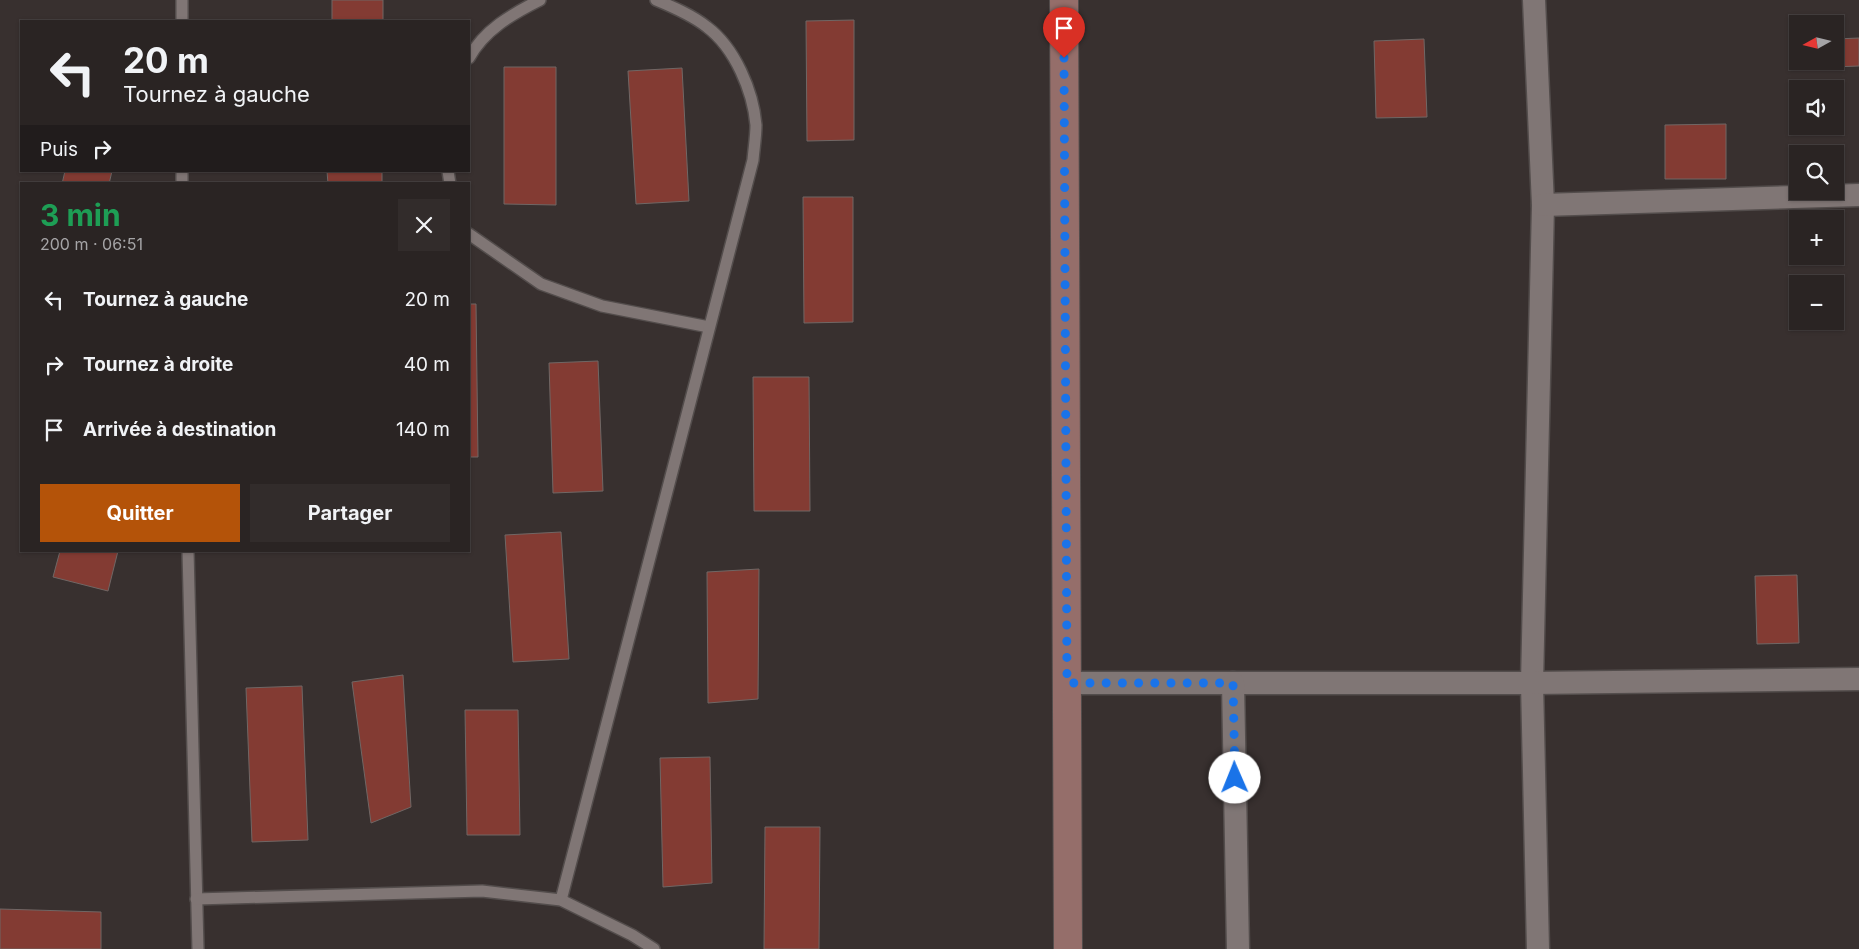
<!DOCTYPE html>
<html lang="fr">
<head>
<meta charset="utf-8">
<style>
  :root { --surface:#2a2423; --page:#322c2b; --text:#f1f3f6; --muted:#a5a4a6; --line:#464141; --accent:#b45309 }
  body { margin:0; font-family:Inter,sans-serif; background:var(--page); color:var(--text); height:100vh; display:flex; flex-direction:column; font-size:19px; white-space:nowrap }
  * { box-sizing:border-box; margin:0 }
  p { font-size:16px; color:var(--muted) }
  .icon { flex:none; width:28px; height:28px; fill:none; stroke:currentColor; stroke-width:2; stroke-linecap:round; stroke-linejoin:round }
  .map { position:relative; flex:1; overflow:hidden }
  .details { position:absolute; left:20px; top:182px; width:450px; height:370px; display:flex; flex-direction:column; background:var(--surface); border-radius:0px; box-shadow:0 1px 4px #0004,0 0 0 1px var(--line) }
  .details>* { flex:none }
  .guide { position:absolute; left:20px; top:20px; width:450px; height:152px; border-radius:0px; box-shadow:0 1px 4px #0004,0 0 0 1px var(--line); background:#2a2423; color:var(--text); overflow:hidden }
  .needle { width:32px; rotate:262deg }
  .buttons { position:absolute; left:1789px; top:15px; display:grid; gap:10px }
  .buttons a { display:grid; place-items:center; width:55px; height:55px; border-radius:0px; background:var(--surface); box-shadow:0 1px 4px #0004,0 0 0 1px var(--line); font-size:25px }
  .pin { position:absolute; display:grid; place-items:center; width:42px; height:42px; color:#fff; margin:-51px -21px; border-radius:50% 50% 50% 0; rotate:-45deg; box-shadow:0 0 5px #0007 }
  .pin .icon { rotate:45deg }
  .me { position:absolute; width:55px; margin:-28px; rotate:359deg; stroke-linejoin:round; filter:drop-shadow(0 0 4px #0008) }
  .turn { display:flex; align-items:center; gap:18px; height:105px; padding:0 20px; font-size:22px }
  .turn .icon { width:65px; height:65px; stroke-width:2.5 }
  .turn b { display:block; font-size:35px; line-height:42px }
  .then { display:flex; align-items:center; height:48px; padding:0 20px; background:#0003; gap:10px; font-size:19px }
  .round { display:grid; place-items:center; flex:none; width:52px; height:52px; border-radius:0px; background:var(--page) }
  .overview { display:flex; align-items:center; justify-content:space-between; height:85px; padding:0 20px }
  h1 { font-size:30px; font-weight:700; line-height:38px; color:#1e9e55 }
  .cta { display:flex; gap:10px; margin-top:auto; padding:10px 20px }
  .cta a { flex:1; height:58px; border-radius:0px; background:var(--accent); color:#fff; font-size:20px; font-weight:700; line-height:58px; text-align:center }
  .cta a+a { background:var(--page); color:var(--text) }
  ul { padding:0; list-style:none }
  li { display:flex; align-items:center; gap:15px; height:65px; padding:0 20px }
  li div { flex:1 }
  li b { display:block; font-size:19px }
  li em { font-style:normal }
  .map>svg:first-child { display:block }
  .building { fill:#833b33; stroke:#706765 }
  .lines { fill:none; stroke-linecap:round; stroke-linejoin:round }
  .lane-casing { stroke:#534d4c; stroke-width:14 }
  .street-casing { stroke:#534d4c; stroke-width:25 }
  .secondary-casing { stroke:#534d4c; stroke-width:30 }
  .lane { stroke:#807675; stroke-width:11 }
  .street { stroke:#807675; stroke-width:22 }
  .secondary { stroke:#956e6a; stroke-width:28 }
  .route { stroke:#1a73e8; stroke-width:9; stroke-dasharray:0 16.2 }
</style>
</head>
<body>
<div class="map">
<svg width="1859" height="949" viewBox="0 0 1859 949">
  <rect width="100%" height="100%" fill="#38302f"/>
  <g class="building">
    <rect x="332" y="0" width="51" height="21"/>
    <path d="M854,20V140L807,141L806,21Z"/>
    <path d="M1859,38V66L1831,67V61H1835V39Z"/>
    <path d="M1424,39L1427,117L1376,118L1374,41Z"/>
    <path d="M504,67H556V205L504,204Z"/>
    <path d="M682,68L689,201L636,204L628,71Z"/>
    <path d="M1726,124V179H1665V125Z"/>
    <path d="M65,171H112L109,184H62Z"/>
    <path d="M327,171H382V184H328Z"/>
    <path d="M803,197H853V322L804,323Z"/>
    <path d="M469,304H476L478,457H469Z"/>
    <path d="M598,361L603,491L553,493L549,363Z"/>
    <path d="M753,377H809L810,511H754Z"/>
    <path d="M561,532L569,659L513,662L505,535Z"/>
    <path d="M60,551H118L108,591L53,577Z"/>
    <path d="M759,569L758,699L708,703L707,572Z"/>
    <path d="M1797,575L1799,643L1757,644L1755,576Z"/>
    <path d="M403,675L411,807L371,823L352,682Z"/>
    <path d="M302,686L308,840L252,842L246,688Z"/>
    <path d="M465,710H518L520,835H467Z"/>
    <path d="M710,757L712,883L663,887L660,758Z"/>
    <path d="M765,827H820L819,949H764Z"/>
    <path d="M0,909L101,912V949H0Z"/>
  </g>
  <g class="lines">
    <defs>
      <g id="lane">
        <path d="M182,21V0"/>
        <path d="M469,58C484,30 512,14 540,0"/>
        <path d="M448,171L450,184"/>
        <path d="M182,184V171"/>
        <path d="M469,234L541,284L602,306L709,327"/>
        <path d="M188,551L198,949"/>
        <path d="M196,899L482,891L561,900L632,935L654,949"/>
        <path d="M561,900L753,160C754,148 756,136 756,125C753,91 735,48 707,27C692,15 673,7 656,0"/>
      </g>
      <g id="street">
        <path d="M1534,0L1543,205L1532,683L1538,949"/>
        <path d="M1543,205L1859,195"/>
        <path d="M1067,683H1532L1859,679"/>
        <path d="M1233,683L1238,949"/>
      </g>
      <path id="secondary" d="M1064,0L1068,949"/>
    </defs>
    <use href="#lane" class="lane-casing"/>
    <use href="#street" class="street-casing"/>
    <use href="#secondary" class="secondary-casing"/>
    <use href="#lane" class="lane"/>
    <use href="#street" class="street"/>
    <use href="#secondary" class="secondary"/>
  </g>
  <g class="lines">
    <path class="route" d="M1064,58L1067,683H1233L1235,778"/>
  </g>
</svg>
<div class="buttons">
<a><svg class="needle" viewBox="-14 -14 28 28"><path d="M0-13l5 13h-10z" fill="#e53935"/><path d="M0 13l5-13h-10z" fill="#a5a4a6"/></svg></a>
<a><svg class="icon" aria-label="sound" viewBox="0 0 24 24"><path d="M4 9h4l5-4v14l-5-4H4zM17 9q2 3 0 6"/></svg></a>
<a><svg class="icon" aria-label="search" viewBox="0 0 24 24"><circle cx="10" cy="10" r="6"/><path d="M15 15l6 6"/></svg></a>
<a>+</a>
<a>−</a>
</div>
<div class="pin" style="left:1064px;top:58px;background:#d93025"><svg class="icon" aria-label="arrive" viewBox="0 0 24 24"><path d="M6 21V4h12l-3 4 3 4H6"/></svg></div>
<svg class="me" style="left:1235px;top:778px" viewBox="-20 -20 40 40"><circle r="19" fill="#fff"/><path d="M0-13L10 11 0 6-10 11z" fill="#1a73e8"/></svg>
<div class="guide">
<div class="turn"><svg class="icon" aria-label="left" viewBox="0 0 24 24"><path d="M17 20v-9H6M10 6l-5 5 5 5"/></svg><div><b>20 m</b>Tournez à gauche</div></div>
<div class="then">Puis<svg class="icon" aria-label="right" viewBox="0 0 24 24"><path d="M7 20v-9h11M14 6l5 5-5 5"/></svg></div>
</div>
<section class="details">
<div class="overview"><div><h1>3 min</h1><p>200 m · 06:51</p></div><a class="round"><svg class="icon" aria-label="close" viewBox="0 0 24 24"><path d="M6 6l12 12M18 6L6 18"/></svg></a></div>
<ul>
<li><svg class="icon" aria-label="left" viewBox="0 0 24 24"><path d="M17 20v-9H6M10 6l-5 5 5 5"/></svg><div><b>Tournez à gauche</b></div><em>20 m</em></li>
<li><svg class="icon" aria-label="right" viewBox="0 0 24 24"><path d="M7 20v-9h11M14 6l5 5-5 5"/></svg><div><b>Tournez à droite</b></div><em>40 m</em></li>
<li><svg class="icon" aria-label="arrive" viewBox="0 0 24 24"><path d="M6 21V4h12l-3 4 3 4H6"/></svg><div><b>Arrivée à destination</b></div><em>140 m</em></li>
</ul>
<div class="cta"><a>Quitter</a><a>Partager</a></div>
</section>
</div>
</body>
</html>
